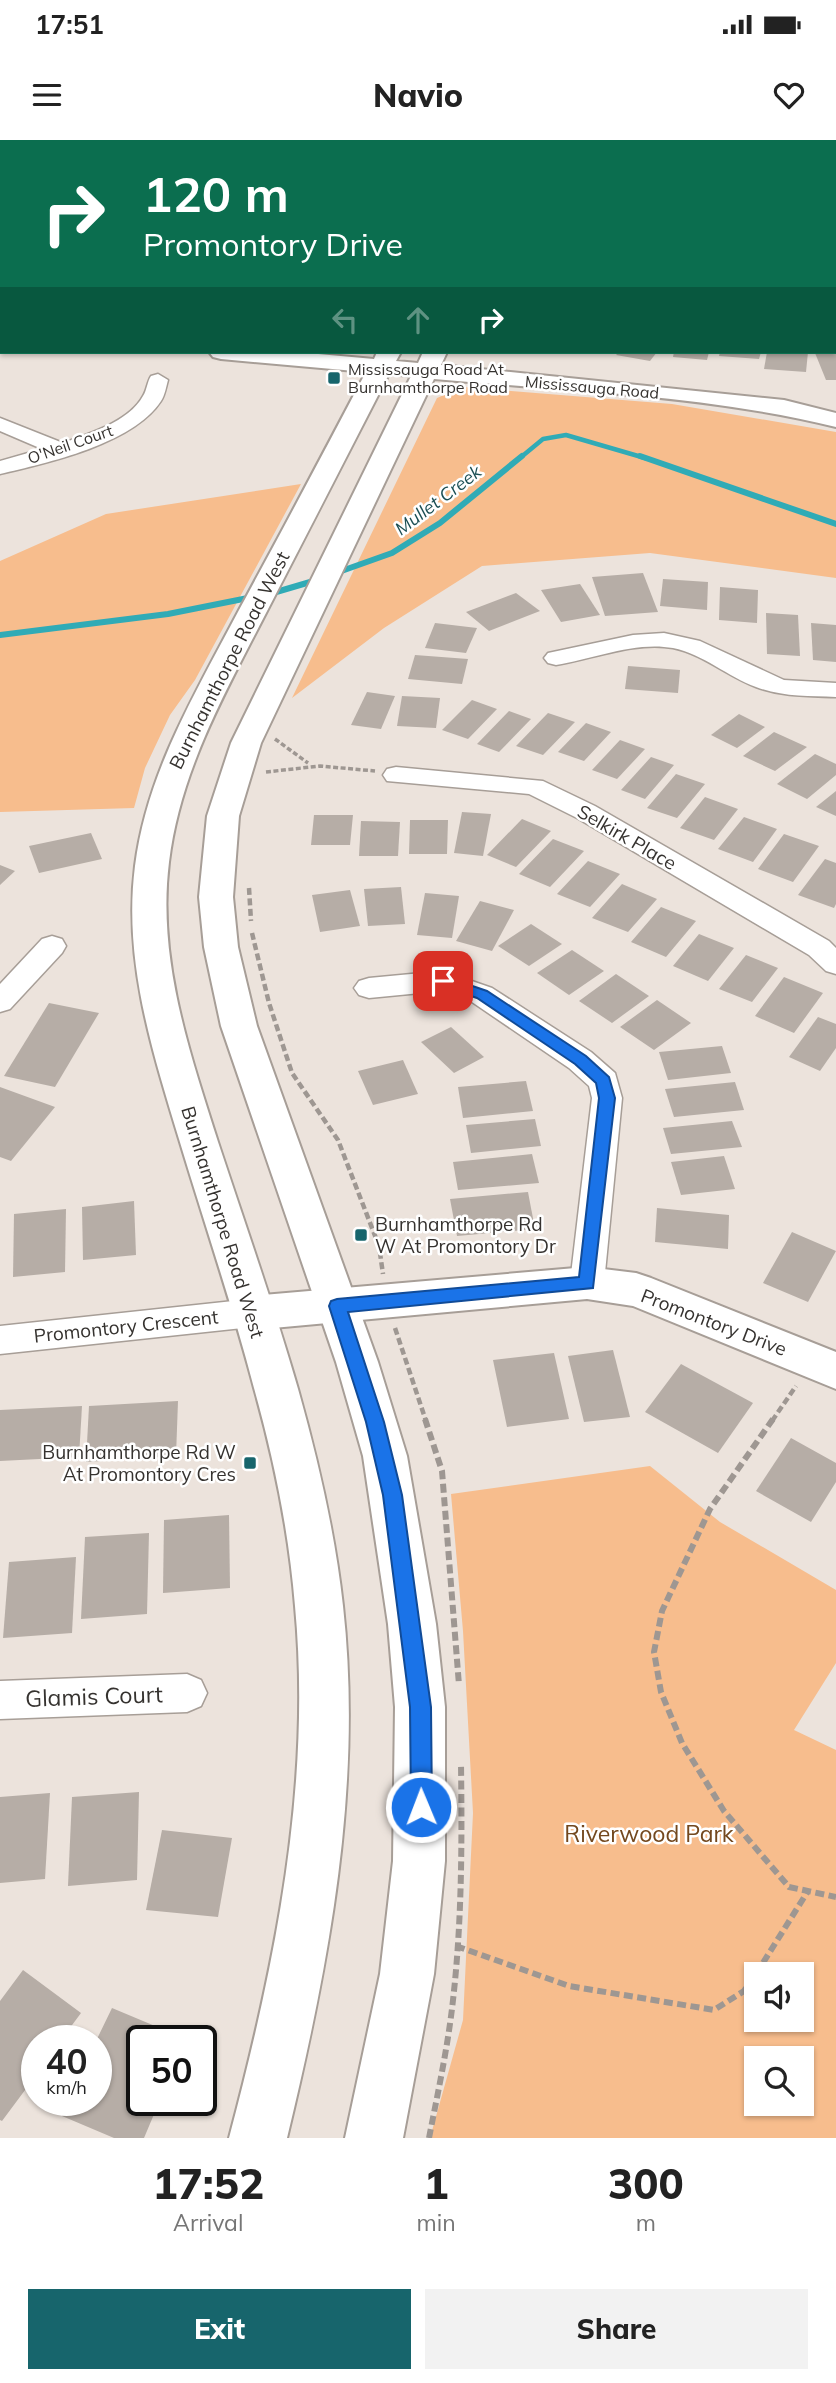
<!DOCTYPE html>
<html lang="en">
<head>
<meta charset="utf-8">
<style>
  :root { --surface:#fff; --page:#f2f2f2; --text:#222; --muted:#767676; --accent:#17656c }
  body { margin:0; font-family:Mulish,sans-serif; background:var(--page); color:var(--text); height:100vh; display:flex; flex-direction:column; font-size:26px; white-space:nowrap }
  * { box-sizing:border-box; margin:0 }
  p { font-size:23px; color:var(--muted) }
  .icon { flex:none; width:38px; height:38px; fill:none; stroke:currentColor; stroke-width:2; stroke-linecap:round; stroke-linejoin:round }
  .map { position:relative; height:1998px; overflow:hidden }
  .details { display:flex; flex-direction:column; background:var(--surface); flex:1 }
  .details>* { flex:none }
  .top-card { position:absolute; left:0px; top:0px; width:836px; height:214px; box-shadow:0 2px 5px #0004; background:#0b6e4f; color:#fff; overflow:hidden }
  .tools { position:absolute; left:744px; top:1822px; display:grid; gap:14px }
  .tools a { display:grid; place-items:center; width:70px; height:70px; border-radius:0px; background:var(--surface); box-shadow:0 2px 5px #0004; font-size:35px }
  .speed { position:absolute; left:21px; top:1885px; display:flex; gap:14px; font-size:35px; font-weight:700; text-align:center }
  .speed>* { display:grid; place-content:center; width:91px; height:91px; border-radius:50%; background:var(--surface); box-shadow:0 2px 5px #0004; line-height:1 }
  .speed small { font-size:18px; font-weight:400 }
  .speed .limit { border:4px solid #111; border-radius:10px; background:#fff; color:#111 }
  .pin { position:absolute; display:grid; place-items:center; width:60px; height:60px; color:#fff; margin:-30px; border-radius:14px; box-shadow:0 4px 10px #0006 }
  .me { position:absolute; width:77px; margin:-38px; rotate:359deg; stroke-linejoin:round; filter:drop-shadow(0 0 5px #0008) }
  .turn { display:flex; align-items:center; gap:24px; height:147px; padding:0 28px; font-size:32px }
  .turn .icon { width:91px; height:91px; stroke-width:2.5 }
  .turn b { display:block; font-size:49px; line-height:60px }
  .lanes { display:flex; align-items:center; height:66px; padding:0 28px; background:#0003; justify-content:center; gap:35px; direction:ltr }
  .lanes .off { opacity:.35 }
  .eta { display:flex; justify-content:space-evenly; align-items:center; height:119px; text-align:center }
  .eta b { font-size:42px; font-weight:800; line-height:49px }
  .cta { display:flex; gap:14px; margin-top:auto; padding:14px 28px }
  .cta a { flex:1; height:80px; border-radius:0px; background:var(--accent); color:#fff; font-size:28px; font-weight:800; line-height:80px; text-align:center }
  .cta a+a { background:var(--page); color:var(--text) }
  .status { display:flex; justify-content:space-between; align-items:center; height:49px; padding:0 35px; background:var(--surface); direction:ltr }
  .status svg { height:19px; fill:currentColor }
  header { display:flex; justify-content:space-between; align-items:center; height:91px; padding:0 28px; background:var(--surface); font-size:32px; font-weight:800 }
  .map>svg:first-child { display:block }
  .green { fill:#f7bd8d; fill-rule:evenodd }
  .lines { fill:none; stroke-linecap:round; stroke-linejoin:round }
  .stream-far1 { stroke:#30abb6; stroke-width:4.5 }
  .stream { stroke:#30abb6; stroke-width:6 }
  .building { fill:#b6ada6 }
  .minor-casing { stroke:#a79e97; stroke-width:3 }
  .tertiary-casing { stroke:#a79e97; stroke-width:4 }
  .secondary-casing { stroke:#a79e97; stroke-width:4 }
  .path-far2 { stroke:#9e9792; stroke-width:3.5; stroke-dasharray:5 2.5; stroke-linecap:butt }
  .path-far1 { stroke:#9e9792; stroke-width:4.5; stroke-dasharray:7 3.5; stroke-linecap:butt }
  .path { stroke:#9e9792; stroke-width:6; stroke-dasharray:9 4.5; stroke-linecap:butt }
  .minor { fill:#fff; fill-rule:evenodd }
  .tertiary { fill:#fff; fill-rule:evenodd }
  .secondary { fill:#fff; fill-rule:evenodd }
  .route { fill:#1a73e8; stroke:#114b97; stroke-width:2 }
  .poi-dot { fill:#17656c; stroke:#fff; stroke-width:2.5 }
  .labels { text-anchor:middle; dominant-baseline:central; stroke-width:5; stroke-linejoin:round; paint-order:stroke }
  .far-poi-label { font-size:16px; fill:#35322f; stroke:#fff; text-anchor:start }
  .far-street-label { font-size:16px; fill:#35322f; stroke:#fff }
  .far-water-label { font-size:18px; font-style:italic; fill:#1c4f54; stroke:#fff }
  .street-label { font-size:19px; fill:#35322f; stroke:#fff }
  .poi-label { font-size:19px; fill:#35322f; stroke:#fff; text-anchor:start }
  .near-street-label { font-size:23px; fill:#35322f; stroke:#fff }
  .near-park-label { font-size:23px; fill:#73481e; stroke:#fff }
</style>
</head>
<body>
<div class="status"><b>17:51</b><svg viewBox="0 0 49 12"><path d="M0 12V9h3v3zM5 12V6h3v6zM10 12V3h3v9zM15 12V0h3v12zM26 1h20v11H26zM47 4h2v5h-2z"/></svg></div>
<header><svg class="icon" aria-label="menu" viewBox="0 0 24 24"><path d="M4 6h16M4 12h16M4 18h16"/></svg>Navio<svg class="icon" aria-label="heart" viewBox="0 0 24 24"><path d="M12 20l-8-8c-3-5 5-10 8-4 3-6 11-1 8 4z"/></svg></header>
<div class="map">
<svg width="836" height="1998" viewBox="0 0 836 1998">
  <rect width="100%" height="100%" fill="#ece3dc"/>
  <g class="green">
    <path d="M463,247L672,264L836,292V438L650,413L482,426L384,488L292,558L437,258Z"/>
    <path d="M301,344L195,540L170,575L145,628L134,668L0,672V421L106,374Z"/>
    <path d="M650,1326L720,1382L836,1450V1523L794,1590L836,1610V1998H430L463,1880L473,1673L463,1491L451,1354ZM802,1834V1880H756V1834ZM802,1918V1964H756V1918Z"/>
  </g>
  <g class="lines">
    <path class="stream-far1" d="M520,318L543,299L566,295L645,318"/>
    <g class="stream">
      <path d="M640,316L836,384"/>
      <path d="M333,434L392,413L440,383L522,316"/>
      <path d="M266,455L317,440"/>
      <path d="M0,495L168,474L253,457"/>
    </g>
  </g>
  <g class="building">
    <path d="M619,212H657L650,221L616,215Z"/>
    <path d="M674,212H709L707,220L673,217Z"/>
    <path d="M720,212H761L759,219L719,216Z"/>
    <path d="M767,212H808L806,232L764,229Z"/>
    <path d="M815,213H836V240H826Z"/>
    <path d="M643,433L658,472L605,476L592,437Z"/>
    <path d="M663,439L708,442L707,470L660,466Z"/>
    <path d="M580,444L600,475L561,482L541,450Z"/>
    <path d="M720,447L758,450L757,483L719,480Z"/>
    <path d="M516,453L540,471L489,491L466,472Z"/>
    <path d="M766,473L798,475L800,516L767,514Z"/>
    <path d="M435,483L477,488L466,513L425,508Z"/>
    <path d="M811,483L836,485V522L813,520Z"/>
    <path d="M415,515L468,519L462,544L408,539Z"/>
    <path d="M628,526L680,530L678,553L625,549Z"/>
    <path d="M367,552L395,556L381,589L351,585Z"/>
    <path d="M402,556L440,558L436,588L397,586Z"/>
    <path d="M472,560L497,569L468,599L442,590Z"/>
    <path d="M509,571L531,579L499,612L477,604Z"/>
    <path d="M548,573L575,582L543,615L516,606Z"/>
    <path d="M739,574L765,587L737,608L711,595Z"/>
    <path d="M586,583L611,592L584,621L558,612Z"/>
    <path d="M774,592L807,607L775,631L743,616Z"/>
    <path d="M620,600L645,609L617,639L592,630Z"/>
    <path d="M815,614L836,624V635L807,659L777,644Z"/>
    <path d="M651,617L674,625L645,659L621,650Z"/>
    <path d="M676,634L705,644L677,678L647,668Z"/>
    <path d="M836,651V676L816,667Z"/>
    <path d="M705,657L738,669L714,700L680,688Z"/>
    <path d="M462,672L491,674L483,716L454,713Z"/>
    <path d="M314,675H353L350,705H311Z"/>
    <path d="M744,677L777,689L753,722L718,709Z"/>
    <path d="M522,679L551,691L516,727L487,715Z"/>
    <path d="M410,680H448L447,714H409Z"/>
    <path d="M361,681L400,682L398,716H359Z"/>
    <path d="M91,693L102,719L39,733L29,706Z"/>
    <path d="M784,694L819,706L793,742L758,729Z"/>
    <path d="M553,699L584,711L550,747L519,734Z"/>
    <path d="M825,719L836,723V764L834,768L798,755Z"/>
    <path d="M588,721L620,734L590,767L557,754Z"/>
    <path d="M0,725L15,731L0,745Z"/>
    <path d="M622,744L657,759L628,792L592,778Z"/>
    <path d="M401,747L405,784L368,786L364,749Z"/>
    <path d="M350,750L360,786L320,792L312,755Z"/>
    <path d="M425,753L459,756L452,798L417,795Z"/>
    <path d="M480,761L514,770L492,811L456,801Z"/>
    <path d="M661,767L696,781L666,817L631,802Z"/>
    <path d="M531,784L562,804L529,826L498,806Z"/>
    <path d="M699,794L734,808L708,841L673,826Z"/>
    <path d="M572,810L604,831L569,855L537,833Z"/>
    <path d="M746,815L778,828L752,862L719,849Z"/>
    <path d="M616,834L649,856L612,883L579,861Z"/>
    <path d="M784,837L823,853L794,893L755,876Z"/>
    <path d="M657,860L691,883L654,910L620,887Z"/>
    <path d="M49,863L99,873L55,947L4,936Z"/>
    <path d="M818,877L836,884V908L820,931L789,917Z"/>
    <path d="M451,887L484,917L454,933L421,902Z"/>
    <path d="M722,906L731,933L668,940L659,912Z"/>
    <path d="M403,920L418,954L373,965L358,931Z"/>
    <path d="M526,941L533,971L463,978L458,947Z"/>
    <path d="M735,942L744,970L674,977L665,949Z"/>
    <path d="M0,947L55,967L11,1021L0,1017Z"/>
    <path d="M535,979L541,1006L471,1013L466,985Z"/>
    <path d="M732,981L742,1007L671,1014L663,988Z"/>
    <path d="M532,1014L539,1043L458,1050L453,1022Z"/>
    <path d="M724,1016L735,1049L681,1055L671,1022Z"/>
    <path d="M528,1052L535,1089L457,1096L450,1059Z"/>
    <path d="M134,1061L136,1115L83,1120L82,1067Z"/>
    <path d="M657,1068L729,1075L728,1109L655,1102Z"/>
    <path d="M66,1069L65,1132L13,1137L14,1074Z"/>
    <path d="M792,1092L836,1111L808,1162L763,1143Z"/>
    <path d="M613,1210L630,1277L584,1282L568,1216Z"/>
    <path d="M554,1213L569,1279L507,1287L493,1220Z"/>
    <path d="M681,1224L753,1263L718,1313L645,1272Z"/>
    <path d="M178,1261L176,1316L86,1322L89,1266Z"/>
    <path d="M82,1266L79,1317L0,1321V1270Z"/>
    <path d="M791,1298L836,1323V1342L811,1382L756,1351Z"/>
    <path d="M229,1375L230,1448L163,1453L164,1380Z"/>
    <path d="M149,1393L147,1474L81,1479L85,1397Z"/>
    <path d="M76,1417L72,1493L3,1498L9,1422Z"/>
    <path d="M139,1652L137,1740L68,1746L72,1657Z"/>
    <path d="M50,1653L45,1739L0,1743V1657Z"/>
    <path d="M162,1690L232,1698L218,1777L146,1770Z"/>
    <path d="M23,1830L81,1873L61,1900H37V1934L2,1981L0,1980V1861Z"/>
    <path d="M112,1868L186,1899L142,1900V1960H160L144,1998H114L62,1976L70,1960H96V1901Z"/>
  </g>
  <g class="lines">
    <defs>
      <g id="minor">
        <path d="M349,0H365L348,2Z"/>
        <rect x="690" y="0" width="16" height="2"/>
        <rect x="835" y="62" width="1" height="10"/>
        <path d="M158,234L168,240C166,247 165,255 161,261C133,304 47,323 0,334V321L42,309L0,291V278L63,303C88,294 129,282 143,256C147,250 147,242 151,236Z"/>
        <path d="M664,493L700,501L784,540L836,543V557C808,556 782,557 756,547C728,537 703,514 673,508C635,501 593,519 556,525L548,523L544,518L548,513L633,495Z"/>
        <path d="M396,627L543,641L595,666L829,801L836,808V834L826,831L809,815L577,678L529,654L387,641L383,635L387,629Z"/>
        <path d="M52,796L62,799L66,806L62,813L10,869L0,872V844L42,799Z"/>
        <path d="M443,831L492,848L591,912L615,933L622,958L604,1143L599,1153L587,1156L575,1153L570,1143L592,958L589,946L569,928L472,862L441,851L369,858L359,855L354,848L359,841L369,838Z"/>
        <path d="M252,1159L264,1163L269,1173L264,1183L252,1187L0,1214V1186Z"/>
        <path d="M187,1534L201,1540L207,1553L201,1566L187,1572L0,1579V1541Z"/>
      </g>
      <g id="tertiary">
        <path d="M83,0H104L81,2Z"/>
        <path d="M0,35H2L0,48Z"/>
        <path d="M587,1127L636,1133L651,1138L836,1212V1249L633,1166L587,1159L252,1190L237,1185L231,1173L237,1161L252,1156Z"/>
      </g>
      <g id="secondary">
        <path d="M490,0H510L489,2Z"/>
        <path d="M528,0H548L527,2Z"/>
        <path d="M0,141L2,142V156L0,155Z"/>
        <path d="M209,212H296L374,219L377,212H401L396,221L418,223L423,212H447L441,225L784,260L836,273V287C707,255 567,251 434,239L261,603L239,676L233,757L238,807L257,886L378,1222L407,1316L436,1484L445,1567V1721L434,1834L403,1998H345L380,1834L393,1721L395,1567L388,1484L363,1316L336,1222L221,886L204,807L199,757L207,676L231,603L411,236L389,234C348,314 307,394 266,473C225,553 180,631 169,722C157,818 189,911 218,1002C245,1084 274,1166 298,1249C318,1320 335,1393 343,1466C363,1646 329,1824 287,1998H229C275,1825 312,1646 295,1466C289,1392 274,1319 254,1248C232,1164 204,1082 179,999C152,910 123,820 135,726C147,632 196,552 239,470C282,391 324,312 366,232L221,219L213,217Z"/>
      </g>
    </defs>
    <use href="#minor" class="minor-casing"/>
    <use href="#tertiary" class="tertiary-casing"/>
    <use href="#secondary" class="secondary-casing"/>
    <g class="path-far2">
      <path d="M275,599L308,623"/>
      <path d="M266,632L320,626L375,631"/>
    </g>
    <g class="path-far1">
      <path d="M249,748L251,781"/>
      <path d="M252,793L269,863L292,933L338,1000L379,1106L383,1134"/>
      <path d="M395,1188L426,1281"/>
      <path d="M772,1281L796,1246"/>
    </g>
    <g class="path">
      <path d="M425,1279L442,1331L459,1545"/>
      <path d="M773,1279L710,1369L662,1471L654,1512L661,1552L682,1603L724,1671L789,1747L836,1757"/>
      <path d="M456,1806L569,1846L714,1870L744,1851L756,1834"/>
      <path d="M756,1834L808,1751"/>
      <path d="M429,1998C438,1952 448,1906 453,1860C462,1781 462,1702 461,1623"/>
    </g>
    <use href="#minor" class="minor"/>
    <use href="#tertiary" class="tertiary"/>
    <use href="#secondary" class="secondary"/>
  </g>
  <path class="route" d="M443,836L487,851L586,916L609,937L615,958L593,1148L348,1172L384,1282L402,1355L431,1567L432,1667L429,1674L421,1677L414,1674L411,1667L410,1567L383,1355L366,1282L329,1166L331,1161L337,1159L579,1137L599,958L596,943L575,924L477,858L438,845L436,841L438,838Z"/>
  <g class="poi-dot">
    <rect x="327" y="231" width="14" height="14" rx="3.5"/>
    <rect x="354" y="1088" width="14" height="14" rx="3.5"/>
    <rect x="243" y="1316" width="14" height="14" rx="3.5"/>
  </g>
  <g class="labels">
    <g class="far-poi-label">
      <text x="348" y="229">Mississauga Road At<tspan x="348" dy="18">Burnhamthorpe Road</tspan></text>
    </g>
    <g class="far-street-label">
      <text transform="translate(592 247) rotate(5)">Mississauga Road</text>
      <text transform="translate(70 304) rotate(-19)">O'Neil Court</text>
    </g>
    <g class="far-water-label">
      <text transform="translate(438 360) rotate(-37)">Mullet Creek</text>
    </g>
    <g class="street-label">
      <text transform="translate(229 520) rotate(-63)">Burnhamthorpe Road West</text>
      <text transform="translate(627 697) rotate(30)">Selkirk Place</text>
      <text transform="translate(223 1082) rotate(73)">Burnhamthorpe Road West</text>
      <text transform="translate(714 1182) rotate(21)">Promontory Drive</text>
      <text transform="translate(126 1186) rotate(-6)">Promontory Crescent</text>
    </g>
    <g class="poi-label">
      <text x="375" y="1084">Burnhamthorpe Rd<tspan x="375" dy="22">W At Promontory Dr</tspan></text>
      <text x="236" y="1312" text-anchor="end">Burnhamthorpe Rd W<tspan x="236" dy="22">At Promontory Cres</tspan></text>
    </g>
    <g class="near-street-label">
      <text transform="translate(94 1556) rotate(-2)">Glamis Court</text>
    </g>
    <g class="near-park-label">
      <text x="649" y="1693">Riverwood Park</text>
    </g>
  </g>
</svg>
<div class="tools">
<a><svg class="icon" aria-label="sound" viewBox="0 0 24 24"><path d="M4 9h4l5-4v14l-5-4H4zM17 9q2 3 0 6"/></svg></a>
<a><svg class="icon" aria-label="search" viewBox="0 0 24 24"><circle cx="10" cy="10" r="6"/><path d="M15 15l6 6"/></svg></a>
</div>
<div class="speed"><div>40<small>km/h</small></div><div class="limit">50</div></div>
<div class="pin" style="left:443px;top:841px;background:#d93025"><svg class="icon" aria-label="arrive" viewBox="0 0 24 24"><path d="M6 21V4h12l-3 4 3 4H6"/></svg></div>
<svg class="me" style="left:421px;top:1667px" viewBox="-20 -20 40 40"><circle r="17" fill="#1a73e8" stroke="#fff" stroke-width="3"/><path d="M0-11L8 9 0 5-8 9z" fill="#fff"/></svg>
<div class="top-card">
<div class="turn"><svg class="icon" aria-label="right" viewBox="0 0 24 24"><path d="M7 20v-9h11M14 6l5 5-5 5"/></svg><div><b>120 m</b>Promontory Drive</div></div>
<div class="lanes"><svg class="icon off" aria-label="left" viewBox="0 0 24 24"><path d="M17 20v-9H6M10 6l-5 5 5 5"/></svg><svg class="icon off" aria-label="ahead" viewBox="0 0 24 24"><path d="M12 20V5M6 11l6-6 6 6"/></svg><svg class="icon" aria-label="right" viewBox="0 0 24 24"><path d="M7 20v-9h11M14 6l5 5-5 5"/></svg></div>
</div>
</div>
<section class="details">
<div class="eta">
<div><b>17:52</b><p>Arrival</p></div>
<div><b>1</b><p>min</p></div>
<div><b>300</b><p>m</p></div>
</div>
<div class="cta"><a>Exit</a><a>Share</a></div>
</section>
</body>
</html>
